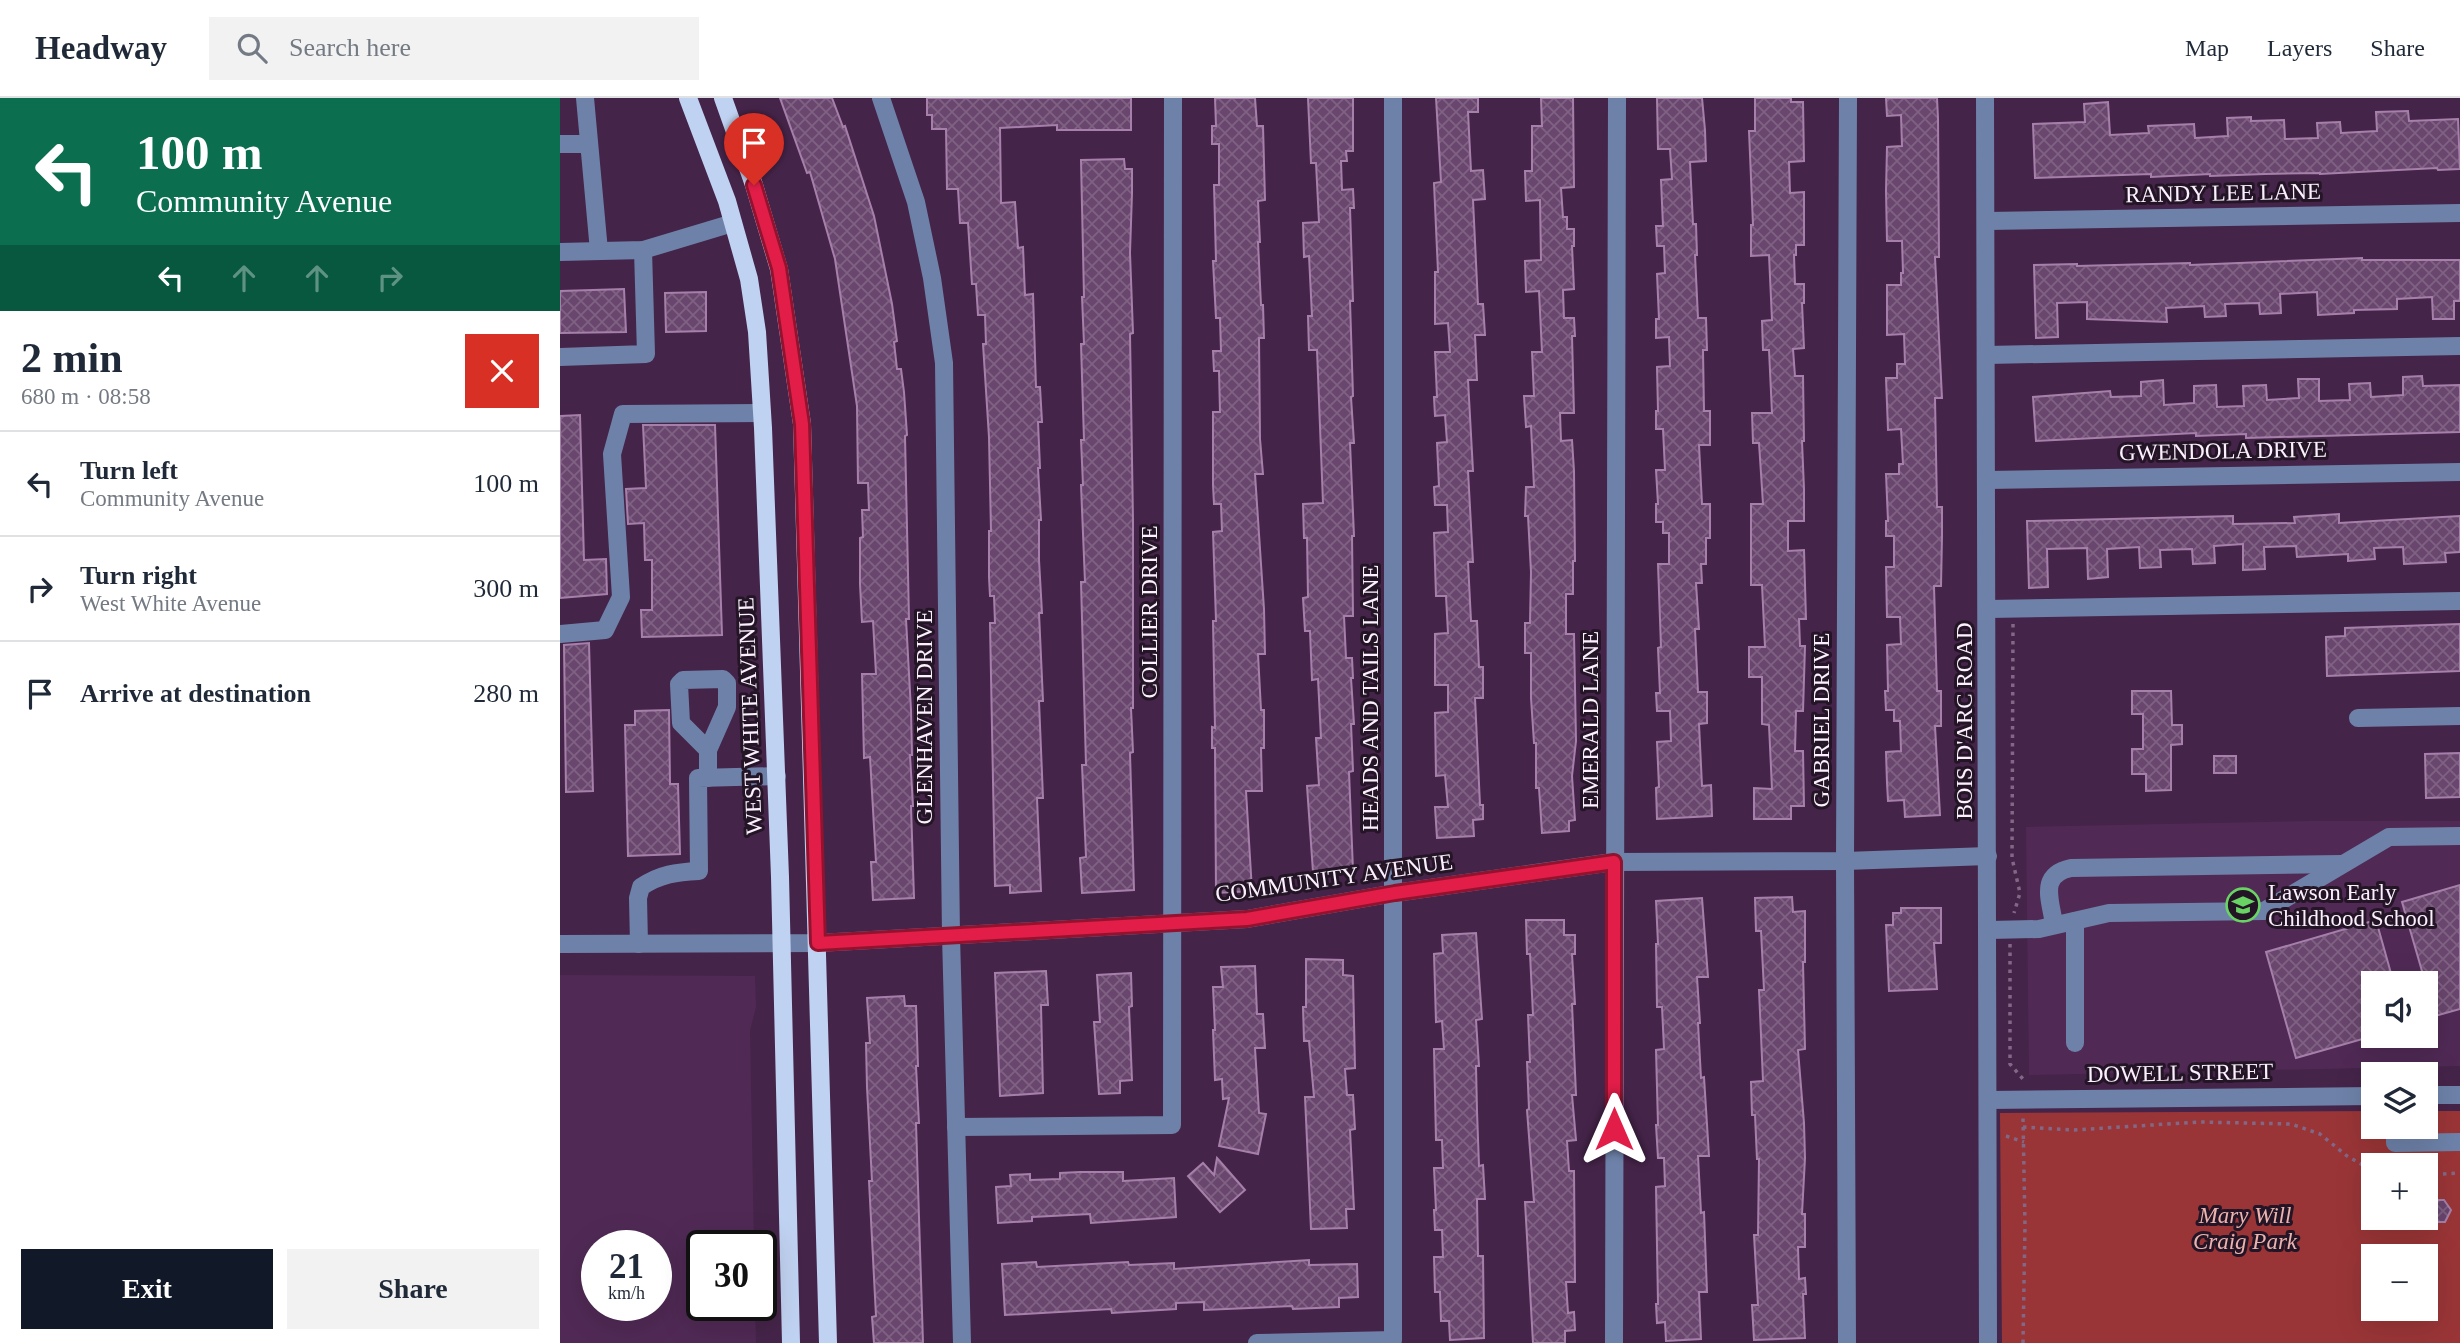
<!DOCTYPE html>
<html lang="en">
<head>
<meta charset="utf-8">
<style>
  :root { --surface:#fff; --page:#f2f2f3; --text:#1f2937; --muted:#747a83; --line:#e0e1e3; --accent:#111827 }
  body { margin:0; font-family:Georgia,serif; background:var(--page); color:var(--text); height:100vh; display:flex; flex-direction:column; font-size:26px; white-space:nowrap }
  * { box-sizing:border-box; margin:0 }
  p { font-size:23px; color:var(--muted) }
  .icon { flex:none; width:38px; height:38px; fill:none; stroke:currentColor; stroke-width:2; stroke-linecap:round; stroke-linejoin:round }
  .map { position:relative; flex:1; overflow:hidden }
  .drawer { display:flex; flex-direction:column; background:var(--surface); width:560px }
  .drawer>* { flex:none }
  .banner { background:#0b6e4f; color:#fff; overflow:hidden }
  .fabs { position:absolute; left:1801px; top:873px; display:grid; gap:14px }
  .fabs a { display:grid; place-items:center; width:77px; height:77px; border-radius:0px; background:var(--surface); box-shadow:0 7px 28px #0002; font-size:35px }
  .speed { position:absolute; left:21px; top:1132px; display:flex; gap:14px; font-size:35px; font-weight:700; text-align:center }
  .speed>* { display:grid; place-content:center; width:91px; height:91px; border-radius:50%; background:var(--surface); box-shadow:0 7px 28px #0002; line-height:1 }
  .speed small { font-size:18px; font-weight:400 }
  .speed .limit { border:4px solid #111; border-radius:10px; background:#fff; color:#111 }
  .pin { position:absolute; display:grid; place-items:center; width:60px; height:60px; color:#fff; margin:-72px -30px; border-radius:50% 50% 50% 0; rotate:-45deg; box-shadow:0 0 7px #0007 }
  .pin .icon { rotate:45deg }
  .me { position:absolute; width:77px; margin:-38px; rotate:0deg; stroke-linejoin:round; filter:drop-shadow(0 0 5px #0008) }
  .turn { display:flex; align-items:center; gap:24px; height:147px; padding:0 21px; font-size:32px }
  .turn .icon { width:91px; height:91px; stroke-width:2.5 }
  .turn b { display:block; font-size:49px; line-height:60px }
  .lanes { display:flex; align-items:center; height:66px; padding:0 21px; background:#0003; justify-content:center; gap:35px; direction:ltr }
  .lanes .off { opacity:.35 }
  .round { display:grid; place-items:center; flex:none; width:74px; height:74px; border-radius:0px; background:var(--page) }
  .head { display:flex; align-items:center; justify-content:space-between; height:119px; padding:0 21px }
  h1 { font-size:42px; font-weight:800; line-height:52px }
  .button { display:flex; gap:14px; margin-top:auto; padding:14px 21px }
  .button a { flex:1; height:80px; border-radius:0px; background:var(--accent); color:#fff; font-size:28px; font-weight:800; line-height:80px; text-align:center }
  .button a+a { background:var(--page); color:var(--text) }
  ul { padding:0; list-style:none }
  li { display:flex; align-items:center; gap:21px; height:105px; padding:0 21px; border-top:2px solid var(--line) }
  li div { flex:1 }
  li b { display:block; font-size:26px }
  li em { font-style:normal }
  header { display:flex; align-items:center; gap:42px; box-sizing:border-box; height:98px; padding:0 35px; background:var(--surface); border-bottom:2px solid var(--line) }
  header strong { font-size:33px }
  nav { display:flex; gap:38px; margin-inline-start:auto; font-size:24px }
  .search { width:490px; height:63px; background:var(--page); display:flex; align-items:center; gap:18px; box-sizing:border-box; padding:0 24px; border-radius:0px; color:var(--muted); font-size:26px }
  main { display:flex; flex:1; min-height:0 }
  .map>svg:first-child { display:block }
  .built { fill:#502a55; fill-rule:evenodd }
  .green { fill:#9a3537; fill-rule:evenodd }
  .building { fill:url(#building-cross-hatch); stroke:#a680aa; stroke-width:2 }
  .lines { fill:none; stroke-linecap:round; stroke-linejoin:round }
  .path { stroke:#826886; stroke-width:3.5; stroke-dasharray:3.5 5; stroke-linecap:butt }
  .minor { stroke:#6e82a9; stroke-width:18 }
  .major { stroke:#c0d2f1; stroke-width:18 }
  .route-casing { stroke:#92132f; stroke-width:18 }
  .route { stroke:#e11d48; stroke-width:12 }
  .labels { text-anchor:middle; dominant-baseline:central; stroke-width:6; stroke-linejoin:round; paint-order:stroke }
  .street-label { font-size:23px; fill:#fcf0fe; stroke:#231525 }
  .poi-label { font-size:23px; fill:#fcf0fe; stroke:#231525; text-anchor:start }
  .park-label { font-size:23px; font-style:italic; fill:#edb3af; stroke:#231525 }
</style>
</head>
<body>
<header>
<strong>Headway</strong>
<div class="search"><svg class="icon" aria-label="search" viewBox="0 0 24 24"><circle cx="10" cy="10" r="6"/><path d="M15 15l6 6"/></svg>Search here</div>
<nav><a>Map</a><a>Layers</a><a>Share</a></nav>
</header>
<main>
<section class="drawer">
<div class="banner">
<div class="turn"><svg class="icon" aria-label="left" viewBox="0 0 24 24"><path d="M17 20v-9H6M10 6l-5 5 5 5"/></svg><div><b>100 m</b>Community Avenue</div></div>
<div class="lanes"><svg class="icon" aria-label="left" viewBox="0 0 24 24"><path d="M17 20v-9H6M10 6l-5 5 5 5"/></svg><svg class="icon off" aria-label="ahead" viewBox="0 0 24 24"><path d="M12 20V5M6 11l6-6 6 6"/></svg><svg class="icon off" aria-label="ahead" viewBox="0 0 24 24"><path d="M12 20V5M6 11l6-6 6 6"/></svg><svg class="icon off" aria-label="right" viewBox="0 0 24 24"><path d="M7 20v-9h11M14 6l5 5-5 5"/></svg></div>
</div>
<div class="head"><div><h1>2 min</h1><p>680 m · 08:58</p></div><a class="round" style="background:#d93025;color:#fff"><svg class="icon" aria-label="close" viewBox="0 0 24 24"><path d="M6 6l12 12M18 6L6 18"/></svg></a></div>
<ul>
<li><svg class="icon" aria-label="left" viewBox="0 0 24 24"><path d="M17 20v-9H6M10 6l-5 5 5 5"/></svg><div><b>Turn left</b><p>Community Avenue</p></div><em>100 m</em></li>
<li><svg class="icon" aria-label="right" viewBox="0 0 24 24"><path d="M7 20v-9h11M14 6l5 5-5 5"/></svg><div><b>Turn right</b><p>West White Avenue</p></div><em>300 m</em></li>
<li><svg class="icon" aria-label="arrive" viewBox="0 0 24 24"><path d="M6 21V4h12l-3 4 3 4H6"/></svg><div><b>Arrive at destination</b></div><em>280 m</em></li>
</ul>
<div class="button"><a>Exit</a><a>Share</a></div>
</section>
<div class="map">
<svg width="1900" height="1245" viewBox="0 0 1900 1245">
  <defs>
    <pattern id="building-cross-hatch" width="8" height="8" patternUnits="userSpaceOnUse" patternTransform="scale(1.75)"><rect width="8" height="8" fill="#69466d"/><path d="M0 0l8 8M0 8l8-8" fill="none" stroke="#7f6183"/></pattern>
  </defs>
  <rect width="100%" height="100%" fill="#452449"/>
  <g class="built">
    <path d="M1753,723H1900V968L1469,977L1466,729ZM1813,886H1866V938H1813Z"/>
    <path d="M0,877L195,878L196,909L190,932L194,1148H142V1208H195L196,1245H0ZM37,1148H96V1208H37Z"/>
  </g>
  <path class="green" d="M1813,1013V1029H1866V1013H1900V1245H1442L1440,1015ZM1813,1068H1866V1120H1813ZM1813,1158H1866V1211H1813Z"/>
  <g class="building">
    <path d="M220,0H272L283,29L285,28L314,118L332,206L337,243L334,244L337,271H341L344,294L347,337L345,338L349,521H346L351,612L352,657H350L353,708H351L354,800L313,802L311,764H316L310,659L304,660L302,576H316L313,523L302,524L300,486V440L303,439L302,412H309L308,385H298L297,308L275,161L250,74L247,75Z"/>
    <path d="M367,0H571V32H497V27L440,30L441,105L455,104L458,150L463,149L465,197L473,196L476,289H480L482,324H478L480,370H478L481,422H479V462L482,515H479L483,603H479L483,700H477L481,793L450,795V787L435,788L430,525H435L434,498H430L429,479V433H431L429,339L423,246H426L425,217H418L416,186H412L408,125H400L398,91H387L386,31H372V17H367Z"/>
    <path d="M655,0H695L697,28H703L705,102L698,103L700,144H698L701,207H703L704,240H699L700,341L703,376H695L704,511L705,556H698L701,612H704V650H701L702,693H686L692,793L656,795L655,650H652V629L655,630L653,523H656L653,434L662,433L661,406H654L653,387V314H660L659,273H654L653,253H661L660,220H656L653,163H656L654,87H659V46H652V28H656Z"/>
    <path d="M748,0H793V53H786L787,63H781L782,92L793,91L794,110H790L793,203H790L793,298L791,299L794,345H790L794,438H792L793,518H784L786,560H792L793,580H791L794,626H791L793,673L789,674L793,772L753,774L747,688L759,687L756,640H761L758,581L752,582L750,533H745L743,500L748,499L747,440H744L743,406L763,405L757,252H749L748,218H752L749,158L744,159L743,125L759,124L756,65H751Z"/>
    <path d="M876,0H918V14H908L911,73L923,72L925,101L913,102L918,206H923L925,237H915L917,282H908L913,373H908L913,464H908L911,523H917L919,569H923V600H915L920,707H923V721L913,722L914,738L877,740L875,709H888L885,677L876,678L875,615L888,614V587H875V536L888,535L886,498H876L874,435L888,434L887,407H875L874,389L879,388L877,345L887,344L885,317L875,318L874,299H877L875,254H890L888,225L875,226V174H878L874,85L881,84Z"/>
    <path d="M981,0H1013L1014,89L1001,90L1003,119H1007V131H1014V148H1012L1014,191L1003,192L1004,220H1014L1015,238H1012L1014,315H1000L1001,343L1012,342L1014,373L1015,463H1013V496H1006V536H1014L1016,643L1012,678L1015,722L1009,723V733L982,735L979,690H976V645H974L971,600V555H965V525H970L971,474L968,418H965L966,389H974L971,328L966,329L964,298H974L972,254H982L979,193L966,194L965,163L981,162L980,102L966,103L965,73H972V28H982Z"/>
    <path d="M1097,0H1142L1145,32L1146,63L1130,64L1133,126H1136L1137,157H1135L1138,220H1146L1147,252H1143L1144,313H1150V347H1139L1142,406H1150V440H1146V466H1141L1142,485H1136L1139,531H1135L1138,594H1147V625L1139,626L1142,688L1151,687L1152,718L1097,721L1096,690L1099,689L1097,644L1111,643L1110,613H1097L1096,595H1100L1098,550L1101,549L1098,466H1109V435H1103V424H1096V406H1098L1096,372H1105L1103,331H1096V313H1098L1097,269L1110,268L1109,239L1096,240V221H1099L1097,176L1105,175L1104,148H1097L1096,128H1103L1101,82L1112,81L1110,51H1098Z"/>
    <path d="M1195,0H1231V4H1243L1244,63L1229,64L1230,95L1244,94V147H1236V157H1234L1235,186H1244V205H1242L1244,250L1233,251L1235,278H1243L1244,343H1242L1244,391V423H1228V453L1244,452L1246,521H1239L1240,548H1245L1243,613H1236L1235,653H1243L1244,708H1231V721H1194V690L1212,691L1209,627L1202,626V579H1189V549H1205L1202,487H1191V406H1203L1199,345H1193L1192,315H1212L1209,252H1203L1202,223L1212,222L1209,157L1191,158V127H1193L1189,33H1195Z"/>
    <path d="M1326,0H1377L1378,20L1379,159H1375L1382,300H1375L1377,409H1382V438L1381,488H1374L1377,593H1381V628H1375L1380,717L1345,719L1344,702L1328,703L1327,685L1326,654L1341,653L1340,623H1334V612H1326L1325,593H1328L1327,547L1341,546L1340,519H1327L1326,469H1334V438H1326V423H1328L1326,376H1339V366H1343L1341,331L1328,332L1326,280H1337V266H1345L1344,236L1327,237V187H1341V175H1343L1342,143H1327L1326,93L1327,49L1342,48L1341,17L1327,18Z"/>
    <path d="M1548,4L1550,37L1589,35L1588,28L1634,26L1635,40L1668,38L1667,20L1691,19V23L1724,22L1725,41L1758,40L1757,25L1780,24L1781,35L1817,33L1816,14L1848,13L1849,23L1898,21L1900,71L1878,72L1877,70L1760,76V75L1705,76L1650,78V76L1591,79V76L1475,80L1473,26L1525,24L1524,6Z"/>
    <path d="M564,61L565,71H572V95L570,155L573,235L570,236L573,423V610H571L573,654L570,655L574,792L522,795L520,760L526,759L522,667H526L521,484H525L521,387H523L521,342H524L521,246H524L522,199H524L521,62Z"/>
    <path d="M1802,160V162H1900V203H1894V221H1873L1872,199L1837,201V211L1794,212V215L1758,217L1757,194L1720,196L1721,215L1700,216L1699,205L1665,206L1666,218L1645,219L1644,208L1606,210L1607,224L1527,221V204L1497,205L1498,239L1476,240L1474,167L1517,166V168L1630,165V167Z"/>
    <path d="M64,191L66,234L0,235V193Z"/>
    <path d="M146,194V233L106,234L105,195Z"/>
    <path d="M1862,278L1863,288L1900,287V334L1686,340V336L1636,338V335L1476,343L1473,299L1550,293L1551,299L1581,298V284L1603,282L1604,307L1634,305V288L1656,287L1657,309L1684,308L1683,288L1706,287L1707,302L1739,300L1738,281H1759V303L1790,302L1789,286L1810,285L1811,299L1843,297V279Z"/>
    <path d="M20,317L24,462L46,461L47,496L0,500V318Z"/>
    <path d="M83,327H155L162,537L82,539L81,512H92V462H85L84,425L68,426L66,391L86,390Z"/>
    <path d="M1779,416V425L1900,418V454L1885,455L1886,464L1844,466L1843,449L1814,450L1815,461L1788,463V456L1737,459L1736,448L1704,449L1705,471L1683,472V446L1654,448L1655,465L1633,466L1632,451L1600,452L1601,469L1580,470L1579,449L1547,451L1548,479L1528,481L1527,450L1487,451L1488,489L1469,490L1467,423L1673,418V426L1735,425L1734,419Z"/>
    <path d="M1900,526V573L1767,578L1766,539L1785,538V530Z"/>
    <path d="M29,545L33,693L6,694L4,547Z"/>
    <path d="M1572,593H1611L1612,627H1622V646L1611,647V692L1586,693V676H1572V651H1583V616H1572Z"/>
    <path d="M109,612L110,686H118L120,756L68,758L65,627H75V613Z"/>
    <path d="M1900,655V699L1866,700L1865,656Z"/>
    <rect x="1654" y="658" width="22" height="17"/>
    <path d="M1900,787V911L1875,918L1842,804Z"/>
    <path d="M1232,799L1233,814L1245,813V864H1243L1245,951L1238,952L1244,1025L1245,1060L1242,1116H1245V1149H1238L1239,1181L1245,1180L1246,1196H1243L1245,1240L1194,1242L1192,1207H1198L1194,1137H1198L1199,1061H1197L1195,1017H1192L1191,984L1203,983L1199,892H1204L1201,833H1196L1195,800Z"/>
    <path d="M1142,800L1148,879H1137L1140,925H1138L1141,980L1144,979L1149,1058H1138L1141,1115L1144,1114L1147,1194H1139L1141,1241L1106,1243L1105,1224L1097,1225L1096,1206H1098L1096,1089L1105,1088L1104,1060H1098L1096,1027H1098L1096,952L1104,951L1102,909H1097L1096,846H1098L1096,803Z"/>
    <path d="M1341,810H1381V845H1374L1377,891L1329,893L1326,827H1333V815H1341Z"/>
    <path d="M966,822H1004V837H1015V856H1012L1015,906H1012L1016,997H1012L1016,1042L1007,1043L1009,1073H1014L1015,1184H1006L1008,1215L1014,1214L1015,1232L1005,1233V1245H973L965,1104H974L967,1012L969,1011L967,964H970L968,917H973L970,856H967Z"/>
    <path d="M1816,822L1834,886H1813V938L1736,960L1706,854Z"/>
    <path d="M916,835L922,921L916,922L919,968H916L917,1013L919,1068L923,1067L925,1101H917L918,1158H923L924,1240L890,1242L889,1223H881L880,1194H875L874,1159H883L882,1132H875L874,1112H876L874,1070H883L882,1042H876L874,951H884L882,923L876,924L874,856L883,855L882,837Z"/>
    <path d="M746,861L783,862V877L793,878L795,970L785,971L787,997H793L795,1031L790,1032L794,1111H786L787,1130L751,1131L745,999H754L749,943H744L743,909H746Z"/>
    <path d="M695,868L697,916H703L705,950H695L699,1015L706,1016L698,1056L659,1048L669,1000L663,1001L662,981L655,982L653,932H655L653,889H663L661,869Z"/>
    <path d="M486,873L488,907H481L483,995L440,998L435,875Z"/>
    <path d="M571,875L572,908L569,909L572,982L560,983V995L539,996L534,924H540L537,877Z"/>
    <path d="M344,898L345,908H356L358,968H356L359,1025H356L363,1245H314L312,1219L316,1218L309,1083H312L307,989L306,945H310L307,900Z"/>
    <path d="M657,1060L685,1092L660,1114L628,1078L643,1065L654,1077Z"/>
    <path d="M520,1074H563V1083L614,1080L616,1119L531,1125L530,1116L472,1119V1123L438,1125L436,1089L451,1088L450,1077L470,1076V1082L500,1081V1075Z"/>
    <path d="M1871,1102H1884L1891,1112L1885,1124H1872L1866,1113Z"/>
    <path d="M749,1162V1167L797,1166L798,1199L779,1200V1209L733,1211L732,1208L644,1212V1204L616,1205V1211L552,1215L551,1211L445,1217L442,1166L476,1164L477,1169L568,1164L569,1167L614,1165V1171Z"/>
  </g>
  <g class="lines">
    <g class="path">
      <path d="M1453,526L1452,760L1460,795L1454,815"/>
      <path d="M1450,846V966L1463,981"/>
      <path d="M1463,1029L1514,1032L1639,1024L1731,1026L1760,1036L1787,1058L1813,1073"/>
      <path d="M1446,1038L1464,1044"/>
      <path d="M1866,1077L1900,1075"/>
      <path d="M1463,1245L1465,1128L1463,1020"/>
    </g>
    <g class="minor">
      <path d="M25,0L39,153"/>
      <path d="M321,0L356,104L372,180L384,265L391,838L402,1245"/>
      <path d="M1425,0L1428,1245"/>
      <path d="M0,46H29"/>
      <path d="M1427,123L1900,115"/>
      <path d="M0,154L83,152L173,125"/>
      <path d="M1427,257L1900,248"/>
      <path d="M0,259L86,256L83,152"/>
      <path d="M1427,382L1900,374"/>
      <path d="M1428,511L1900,503"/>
      <path d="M0,536L45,532L61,499L52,356L63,316L202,315"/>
      <path d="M1798,620L1900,618"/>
      <path d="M148,652L121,625L119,586L123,582L163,581L167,585V609L148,652V680"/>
      <path d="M1515,823V945"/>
      <path d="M1494,827C1491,802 1478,777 1511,770L1782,766"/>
      <path d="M1429,832L1479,831L1549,815L1704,813L1829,739L1900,738"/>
      <path d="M0,846L258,845L687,821L835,795L1053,764L1285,763L1428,758"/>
      <path d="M79,846L78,800L81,789C100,776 117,774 139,773L138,680L217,678"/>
      <path d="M1866,997H1900"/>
      <path d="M1428,1002L1813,998"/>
      <path d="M396,1029L612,1027L613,0"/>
      <path d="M1835,1029V1045L1900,1044"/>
      <path d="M697,1245L833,1242V0"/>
      <path d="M1054,1245L1057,0"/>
      <path d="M1287,1245L1285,763L1288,0"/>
    </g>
    <g class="major">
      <path d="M128,0L167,103L189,181L197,234L203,330L220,779L231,1245"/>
      <path d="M163,0L194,87L219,171L242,326L268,1245"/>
    </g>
  </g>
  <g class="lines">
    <defs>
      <path id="route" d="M194,87L219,170L242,326L258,845L687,821L835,795L1054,764V1031"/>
    </defs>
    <use href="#route" class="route-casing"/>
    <use href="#route" class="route"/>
  </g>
  <defs>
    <symbol id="school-ring" viewBox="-11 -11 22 22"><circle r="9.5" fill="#231525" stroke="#69d464" stroke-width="1.5"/><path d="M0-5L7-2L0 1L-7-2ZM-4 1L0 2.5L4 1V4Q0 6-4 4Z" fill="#69d464"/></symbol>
  </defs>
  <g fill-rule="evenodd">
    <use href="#school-ring" x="1664" y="788" width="38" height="38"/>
  </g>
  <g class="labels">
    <g class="street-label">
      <text transform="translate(1663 95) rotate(-1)">RANDY LEE LANE</text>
      <text transform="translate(1663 353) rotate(-1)">GWENDOLA DRIVE</text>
      <text transform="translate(589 514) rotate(-90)">COLLIER DRIVE</text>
      <text transform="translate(810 600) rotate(-90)">HEADS AND TAILS LANE</text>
      <text transform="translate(190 618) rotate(-92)">WEST WHITE AVENUE</text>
      <text transform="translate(364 619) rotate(-90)">GLENHAVEN DRIVE</text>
      <text transform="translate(1030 622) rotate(-90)">EMERALD LANE</text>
      <text transform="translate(1261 622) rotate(-90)">GABRIEL DRIVE</text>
      <text transform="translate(1404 623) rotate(-90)">BOIS D'ARC ROAD</text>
      <text transform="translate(774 780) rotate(-8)">COMMUNITY AVENUE</text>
      <text transform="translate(1620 975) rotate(-1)">DOWELL STREET</text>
    </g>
    <g class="poi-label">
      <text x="1708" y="794">Lawson Early<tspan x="1708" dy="26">Childhood School</tspan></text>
    </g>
    <g class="park-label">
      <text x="1685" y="1117">Mary Will<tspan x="1685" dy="26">Craig Park</tspan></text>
    </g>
  </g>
</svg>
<div class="fabs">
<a><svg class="icon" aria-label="sound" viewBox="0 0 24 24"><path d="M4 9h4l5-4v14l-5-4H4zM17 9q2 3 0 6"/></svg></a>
<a><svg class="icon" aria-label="layers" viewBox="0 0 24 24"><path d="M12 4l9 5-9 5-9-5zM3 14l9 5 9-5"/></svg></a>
<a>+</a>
<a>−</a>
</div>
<div class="speed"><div>21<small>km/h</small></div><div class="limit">30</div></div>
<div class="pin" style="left:194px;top:87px;background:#d93025"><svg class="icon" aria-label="arrive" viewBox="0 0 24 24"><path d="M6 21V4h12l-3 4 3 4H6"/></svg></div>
<svg class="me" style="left:1054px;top:1031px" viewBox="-20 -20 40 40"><path d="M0-17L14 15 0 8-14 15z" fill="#e11d48" stroke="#fff" stroke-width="4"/></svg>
</div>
</main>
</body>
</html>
